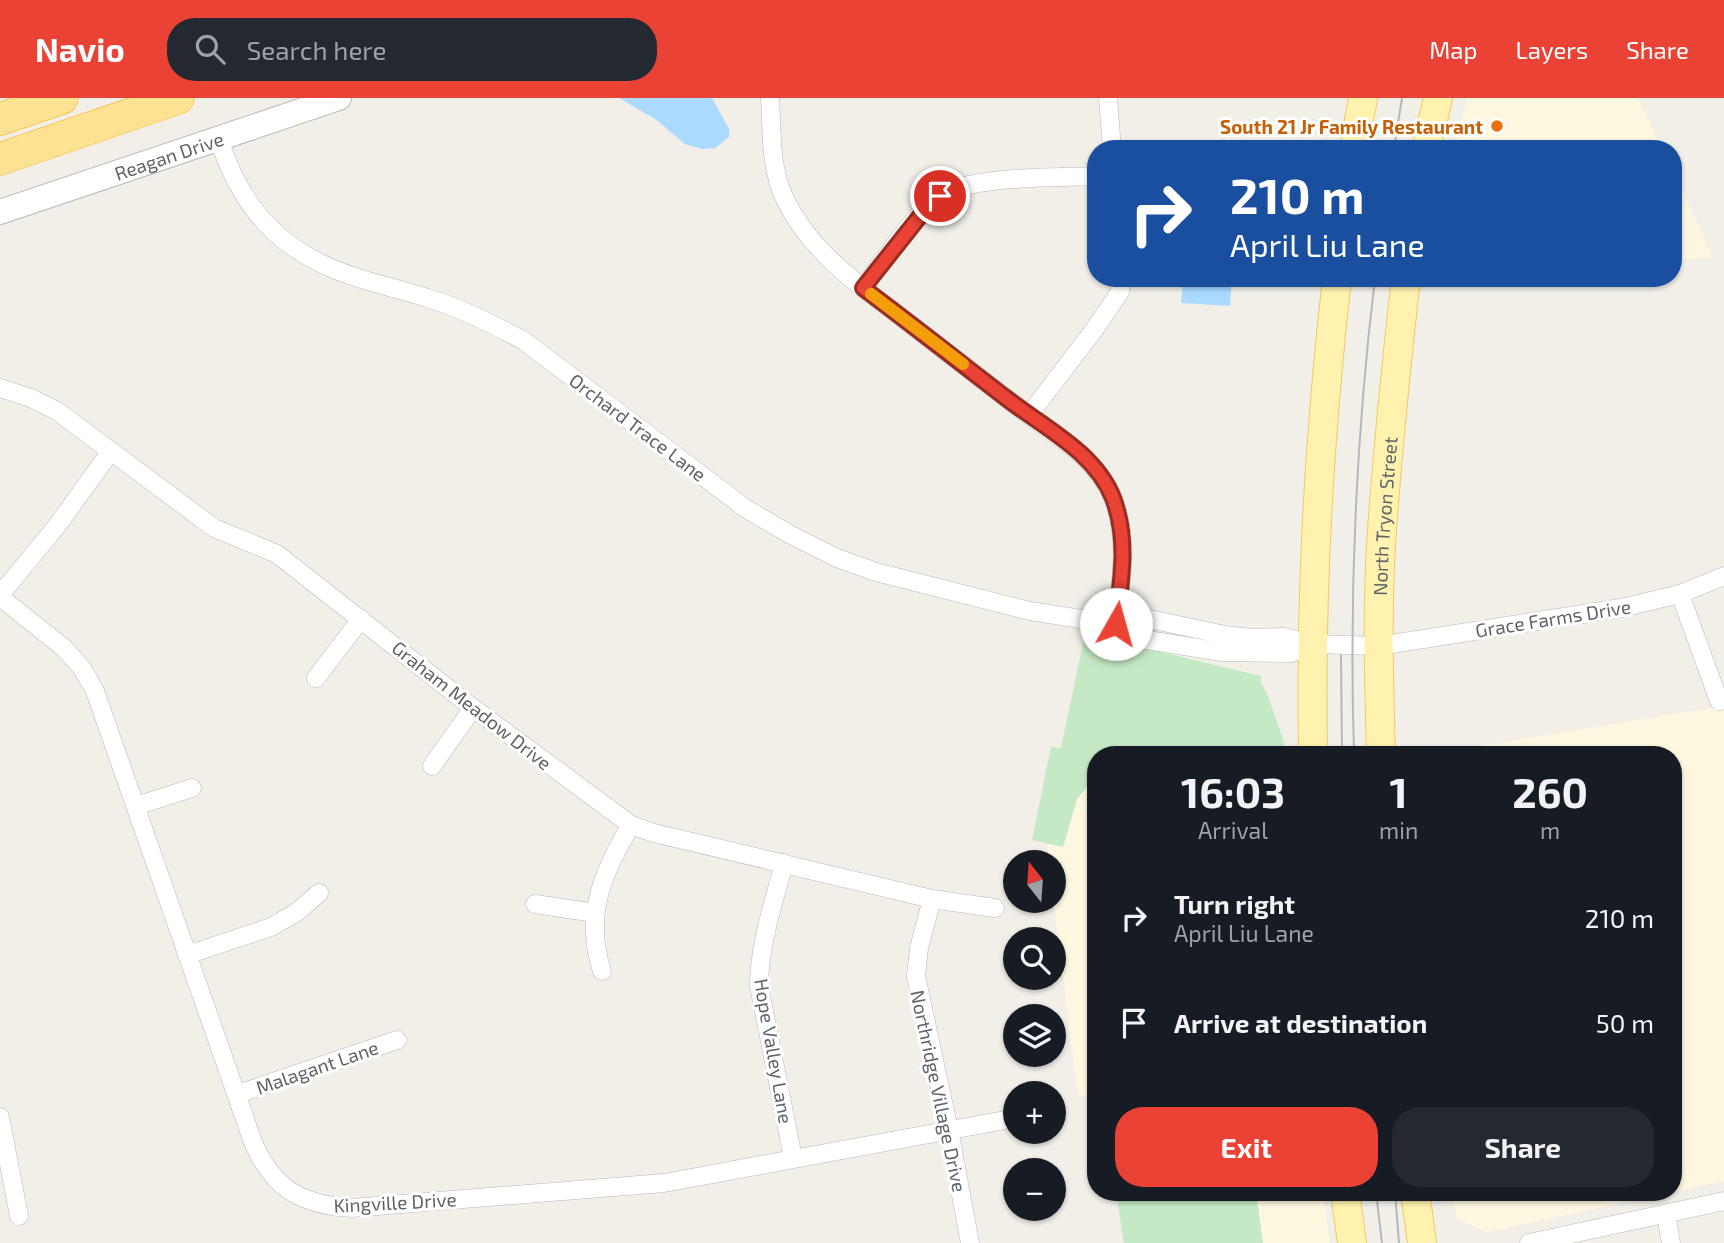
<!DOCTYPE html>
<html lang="en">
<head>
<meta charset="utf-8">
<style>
  :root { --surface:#171b24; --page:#242831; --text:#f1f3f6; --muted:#9ea1a6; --accent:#ea4335 }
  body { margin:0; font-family:"Exo 2",sans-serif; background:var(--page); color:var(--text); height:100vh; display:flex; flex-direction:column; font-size:26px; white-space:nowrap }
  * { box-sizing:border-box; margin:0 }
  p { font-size:23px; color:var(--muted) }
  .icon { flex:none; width:38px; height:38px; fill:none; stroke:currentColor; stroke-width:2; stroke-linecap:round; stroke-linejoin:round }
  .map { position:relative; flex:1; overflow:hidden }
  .side { position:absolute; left:1087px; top:648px; width:595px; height:455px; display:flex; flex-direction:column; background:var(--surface); border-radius:28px; box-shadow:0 2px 5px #0004 }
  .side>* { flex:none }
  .hud { position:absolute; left:1087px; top:42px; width:595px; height:147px; border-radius:28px; box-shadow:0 2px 5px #0004; background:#1a4fa0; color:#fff; overflow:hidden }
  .needle { width:46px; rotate:343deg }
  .tools { position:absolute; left:1003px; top:752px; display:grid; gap:14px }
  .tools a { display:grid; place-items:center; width:63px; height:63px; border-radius:50%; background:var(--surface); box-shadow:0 2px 5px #0004; font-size:35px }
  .pin { position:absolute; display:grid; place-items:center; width:60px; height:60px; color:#fff; margin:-30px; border:4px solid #fff; border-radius:50%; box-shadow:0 2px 7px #0007 }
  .me { position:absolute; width:77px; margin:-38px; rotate:7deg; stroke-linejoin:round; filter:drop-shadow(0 0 5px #0008) }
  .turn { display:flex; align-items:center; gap:24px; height:147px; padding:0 28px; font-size:32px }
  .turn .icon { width:91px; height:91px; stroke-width:2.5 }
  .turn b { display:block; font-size:49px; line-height:60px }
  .eta { display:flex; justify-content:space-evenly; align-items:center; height:119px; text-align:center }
  .eta b { font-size:42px; font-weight:700; line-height:49px }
  .button { display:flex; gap:14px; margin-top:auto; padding:14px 28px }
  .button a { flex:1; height:80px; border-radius:28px; background:var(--accent); color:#fff; font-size:28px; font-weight:700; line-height:80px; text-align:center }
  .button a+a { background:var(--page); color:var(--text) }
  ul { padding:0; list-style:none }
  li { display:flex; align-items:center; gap:21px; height:105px; padding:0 28px }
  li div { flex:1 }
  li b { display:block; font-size:26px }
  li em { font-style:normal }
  header { display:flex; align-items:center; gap:42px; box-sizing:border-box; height:98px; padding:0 35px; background:var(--accent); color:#fff }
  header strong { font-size:33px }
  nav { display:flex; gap:38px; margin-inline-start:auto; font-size:24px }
  .search { width:490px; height:63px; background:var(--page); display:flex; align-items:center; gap:18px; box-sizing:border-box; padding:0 24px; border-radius:28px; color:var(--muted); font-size:26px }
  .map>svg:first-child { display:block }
  .commercial { fill:#fef7e0 }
  .green { fill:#c5e8c5 }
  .water { fill:#aadaff }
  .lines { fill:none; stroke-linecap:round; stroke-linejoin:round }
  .street-casing { stroke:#b5b8bc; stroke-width:19 }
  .secondary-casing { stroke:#b6babf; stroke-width:26 }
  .primary-casing { stroke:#f2c960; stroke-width:30 }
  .highway-casing { stroke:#f9ab00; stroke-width:33 }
  .street { stroke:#fff; stroke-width:18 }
  .secondary { stroke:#fff; stroke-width:24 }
  .primary { stroke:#fff2af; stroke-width:28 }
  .highway { stroke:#fde293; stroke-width:32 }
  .tram { stroke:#b6b7b8; stroke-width:2 }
  .route-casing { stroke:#982c22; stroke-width:18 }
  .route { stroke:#ea4335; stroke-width:12 }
  .slow { stroke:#f59e0b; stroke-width:12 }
  .food-dot { fill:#e8710a; stroke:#fff; stroke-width:2.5 }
  .labels { text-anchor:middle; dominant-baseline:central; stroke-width:6; stroke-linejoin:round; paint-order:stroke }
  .food-label { font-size:19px; font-weight:bold; fill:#c56008; stroke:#fff; text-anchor:end }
  .street-label { font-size:19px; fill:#5f6368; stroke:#fff }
</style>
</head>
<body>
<header>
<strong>Navio</strong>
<div class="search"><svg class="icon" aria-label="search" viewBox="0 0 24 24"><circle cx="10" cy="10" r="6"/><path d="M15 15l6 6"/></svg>Search here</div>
<nav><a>Map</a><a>Layers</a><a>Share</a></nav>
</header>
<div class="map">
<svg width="1724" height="1145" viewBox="0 0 1724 1145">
  <rect width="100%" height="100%" fill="#f1efe8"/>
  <g class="commercial">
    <path d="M1467,0H1638L1662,51H1456Z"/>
    <path d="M1673,74L1713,159L1673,163Z"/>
    <path d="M1724,608V1083L1487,1134L1457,1121L1453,1094H1673V656H1431Z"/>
    <path d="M1095,679V996L1078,998L1054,808V765H1049L1047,745L1063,748L1077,701Z"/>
    <path d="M1256,1094H1323L1330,1145H1263Z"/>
  </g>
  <g class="green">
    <path d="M1085,536L1261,578L1260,582L1268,598L1288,656H1225L1189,651L1166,656H1096L1095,679L1077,701L1063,749L1032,742L1051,649L1061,650Z"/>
    <path d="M1116,1094H1256L1263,1145H1124Z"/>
  </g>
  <g class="water">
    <path d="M619,0H712L729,31V39L715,50L702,51L685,46L655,21Z"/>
    <path d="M1221,180H1232L1230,208L1181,205L1183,182L1220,185Z"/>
  </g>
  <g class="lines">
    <defs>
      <g id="street">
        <path d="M770,0C772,32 770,69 784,99C811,157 865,191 914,229C952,258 989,287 1027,316C1059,340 1097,361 1113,400C1129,442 1121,483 1116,526"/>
        <path d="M1108,0L1112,51"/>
        <path d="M219,41C242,113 283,156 355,179C379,187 403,192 427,200C461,210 493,226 524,243L745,410L789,436L837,460L876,474L1030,513L1113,526L1135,518L1225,537L1251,540L1284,539L1311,546L1379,548L1621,510L1680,496L1724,478"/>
        <path d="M863,190C883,164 915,115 940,98C972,77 1056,80 1096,78"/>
        <path d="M0,290L31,300L57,313L214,430L277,456L473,610L631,727L654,735L932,801L995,810"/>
        <path d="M1029,317L1094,232L1120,194V180"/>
        <path d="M1680,496L1719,603"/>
        <path d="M0,497L56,429L111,353"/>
        <path d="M0,499L64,550L82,570L95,593L253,1044C273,1092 303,1107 352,1110L664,1085L1005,1022"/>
        <path d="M1116,526L1135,540L1222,554L1291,555L1311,546"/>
        <path d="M316,580L361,521"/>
        <path d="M432,668L473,610"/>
        <path d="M136,708L192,690"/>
        <path d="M784,765C774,804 759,847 759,888L793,1060"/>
        <path d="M932,801L919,850L916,878L949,1032L970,1145"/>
        <path d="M535,806L595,815"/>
        <path d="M187,857L271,829L297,814L319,795"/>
        <path d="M602,873C584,818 602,775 631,727"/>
        <path d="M238,996L397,942"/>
        <path d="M0,1019L19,1118"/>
        <path d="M1666,1116L1671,1145"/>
        <path d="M1529,1145L1724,1103"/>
      </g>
      <g id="secondary">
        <path id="s1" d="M0,114L339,0"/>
      </g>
      <g id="primary">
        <path d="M1354,51L1363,0"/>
        <path d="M1426,51L1438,0"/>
        <path d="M1313,656C1310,497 1319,339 1337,180"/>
        <path id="s2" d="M1381,656C1379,587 1377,517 1381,447C1387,358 1396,269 1406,180"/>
        <path d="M1345,1094L1352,1145"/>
        <path d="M1415,1094L1422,1145"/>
      </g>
      <g id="highway">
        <path d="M0,21L62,0"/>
        <path d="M0,61L178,0"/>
      </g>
    </defs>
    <use href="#street" class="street-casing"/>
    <use href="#secondary" class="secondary-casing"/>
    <use href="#primary" class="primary-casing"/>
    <use href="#highway" class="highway-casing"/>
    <use href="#street" class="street"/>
    <use href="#secondary" class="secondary"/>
    <use href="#primary" class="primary"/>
    <use href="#highway" class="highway"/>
    <g class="tram">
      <path d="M1394,51L1402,0"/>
      <path d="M1341,557L1342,656"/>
      <path d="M1354,656C1349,497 1356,338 1375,180"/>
      <path d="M1376,1094L1382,1145"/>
      <path d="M1395,1094L1399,1145"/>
    </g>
  </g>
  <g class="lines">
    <defs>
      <path id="route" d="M940,98L924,113L863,190C911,226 958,263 1006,300C1043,329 1095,354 1113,400C1129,442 1121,483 1116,526"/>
    </defs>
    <use href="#route" class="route-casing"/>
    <use href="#route" class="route"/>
    <path class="slow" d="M871,196L963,266"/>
  </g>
  <circle class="food-dot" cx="1497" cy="28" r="7"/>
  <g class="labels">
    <g class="food-label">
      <text x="1483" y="28">South 21 Jr Family Restaurant</text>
    </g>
    <g class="street-label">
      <text stroke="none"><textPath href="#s1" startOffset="178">Reagan Drive</textPath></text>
      <text transform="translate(638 329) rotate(37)">Orchard Trace Lane</text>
      <text stroke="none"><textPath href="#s2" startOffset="238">North Tryon Street</textPath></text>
      <text transform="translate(1553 520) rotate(-9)">Grace Farms Drive</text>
      <text transform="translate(472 607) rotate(38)">Graham Meadow Drive</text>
      <text transform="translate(774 953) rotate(80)">Hope Valley Lane</text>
      <text transform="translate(317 969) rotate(-19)">Malagant Lane</text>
      <text transform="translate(939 993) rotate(78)">Northridge Village Drive</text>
      <text transform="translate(395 1104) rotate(-3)">Kingville Drive</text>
    </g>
  </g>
</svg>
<div class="tools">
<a><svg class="needle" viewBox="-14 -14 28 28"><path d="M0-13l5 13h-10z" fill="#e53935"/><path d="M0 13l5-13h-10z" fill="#9ea1a6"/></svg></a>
<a><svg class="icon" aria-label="search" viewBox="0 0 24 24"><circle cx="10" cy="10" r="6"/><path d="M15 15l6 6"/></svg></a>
<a><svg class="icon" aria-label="layers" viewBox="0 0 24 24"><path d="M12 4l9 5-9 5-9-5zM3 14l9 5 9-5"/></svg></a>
<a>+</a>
<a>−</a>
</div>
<div class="pin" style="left:940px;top:98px;background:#d93025"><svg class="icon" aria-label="arrive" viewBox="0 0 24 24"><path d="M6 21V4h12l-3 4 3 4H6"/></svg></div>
<svg class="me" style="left:1116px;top:526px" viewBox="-20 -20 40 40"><circle r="19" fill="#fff"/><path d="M0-13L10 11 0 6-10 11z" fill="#ea4335"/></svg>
<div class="hud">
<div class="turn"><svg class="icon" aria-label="right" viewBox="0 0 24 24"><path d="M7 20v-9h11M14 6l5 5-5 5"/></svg><div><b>210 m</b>April Liu Lane</div></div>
</div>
<section class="side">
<div class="eta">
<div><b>16:03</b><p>Arrival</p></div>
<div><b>1</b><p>min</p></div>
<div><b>260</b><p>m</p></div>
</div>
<ul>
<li><svg class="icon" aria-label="right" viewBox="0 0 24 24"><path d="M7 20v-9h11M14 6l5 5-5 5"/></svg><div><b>Turn right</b><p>April Liu Lane</p></div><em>210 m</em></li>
<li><svg class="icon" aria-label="arrive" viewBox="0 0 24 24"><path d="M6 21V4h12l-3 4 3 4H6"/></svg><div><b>Arrive at destination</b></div><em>50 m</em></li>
</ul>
<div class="button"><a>Exit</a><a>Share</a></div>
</section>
</div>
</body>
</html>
